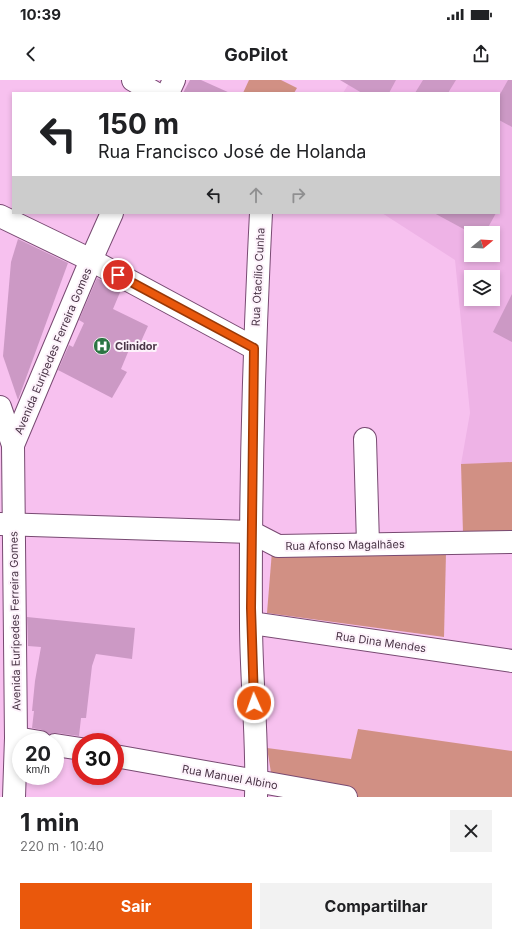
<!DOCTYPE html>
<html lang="pt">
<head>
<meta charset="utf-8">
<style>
  :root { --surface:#fff; --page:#f2f2f2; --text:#202124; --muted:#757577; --accent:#ea580c }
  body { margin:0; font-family:Inter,sans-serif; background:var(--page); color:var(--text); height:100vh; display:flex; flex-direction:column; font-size:15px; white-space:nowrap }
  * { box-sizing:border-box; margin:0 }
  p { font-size:13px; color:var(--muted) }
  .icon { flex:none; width:22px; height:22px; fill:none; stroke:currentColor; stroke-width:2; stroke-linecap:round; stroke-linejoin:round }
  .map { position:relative; height:717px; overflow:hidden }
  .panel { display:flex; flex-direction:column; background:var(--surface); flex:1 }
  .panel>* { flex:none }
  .banner { position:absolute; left:12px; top:12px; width:488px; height:122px; border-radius:0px; box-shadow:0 2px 6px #0003; background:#fff; color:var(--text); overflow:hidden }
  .needle { width:26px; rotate:72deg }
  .fabs { position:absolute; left:464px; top:146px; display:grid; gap:8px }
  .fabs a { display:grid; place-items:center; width:36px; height:36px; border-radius:0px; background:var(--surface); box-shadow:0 2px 6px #0003; font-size:20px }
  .speed { position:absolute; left:12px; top:653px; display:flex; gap:8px; font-size:20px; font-weight:700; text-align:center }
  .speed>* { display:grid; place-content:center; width:52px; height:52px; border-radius:50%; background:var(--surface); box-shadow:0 2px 6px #0003; line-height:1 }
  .speed small { font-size:10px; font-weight:400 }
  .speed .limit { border:6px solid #d22; background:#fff; color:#111 }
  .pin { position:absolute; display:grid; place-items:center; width:34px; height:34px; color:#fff; margin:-17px; border:2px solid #fff; border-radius:50%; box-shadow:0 1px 4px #0007 }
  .me { position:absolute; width:44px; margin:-22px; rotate:358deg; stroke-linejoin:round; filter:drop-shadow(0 0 3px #0008) }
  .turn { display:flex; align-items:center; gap:14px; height:84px; padding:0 20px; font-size:18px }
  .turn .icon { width:52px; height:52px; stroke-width:2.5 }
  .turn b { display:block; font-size:28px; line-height:34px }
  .lanes { display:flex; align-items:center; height:38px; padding:0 20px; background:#0003; justify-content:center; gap:20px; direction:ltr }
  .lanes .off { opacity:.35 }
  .round { display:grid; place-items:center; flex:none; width:42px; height:42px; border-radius:0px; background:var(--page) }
  .headline { display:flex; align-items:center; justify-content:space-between; height:68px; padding:0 20px }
  h1 { font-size:24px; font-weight:700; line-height:30px }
  .primary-button { display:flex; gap:8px; margin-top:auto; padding:8px 20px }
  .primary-button a { flex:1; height:46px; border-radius:0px; background:var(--accent); color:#fff; font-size:16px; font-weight:700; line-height:46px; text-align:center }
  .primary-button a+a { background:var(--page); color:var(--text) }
  .status { display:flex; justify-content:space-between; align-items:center; height:28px; padding:0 20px; background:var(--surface); direction:ltr }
  .status svg { height:11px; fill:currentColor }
  header { display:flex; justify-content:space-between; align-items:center; height:52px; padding:0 20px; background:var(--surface); font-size:18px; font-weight:700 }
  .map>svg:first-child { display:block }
  .built { fill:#eeb3e6; fill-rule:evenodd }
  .green { fill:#d19084 }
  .building { fill:#cc99c5 }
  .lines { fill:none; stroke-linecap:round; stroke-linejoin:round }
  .minor-casing { stroke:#784a72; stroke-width:24 }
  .minor { stroke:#fff; stroke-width:22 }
  .route-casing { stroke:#983908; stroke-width:10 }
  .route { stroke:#ea580c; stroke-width:7 }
  .labels { text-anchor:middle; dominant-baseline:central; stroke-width:4; stroke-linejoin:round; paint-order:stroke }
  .street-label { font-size:11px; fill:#4a3547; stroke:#fdf2fb }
  .poi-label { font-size:11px; font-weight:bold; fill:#4a3547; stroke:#fdf2fb; text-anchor:start }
</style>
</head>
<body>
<div class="status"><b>10:39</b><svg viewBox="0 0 49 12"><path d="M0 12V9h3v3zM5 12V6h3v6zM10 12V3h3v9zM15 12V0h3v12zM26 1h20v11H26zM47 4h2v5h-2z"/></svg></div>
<header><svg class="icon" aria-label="back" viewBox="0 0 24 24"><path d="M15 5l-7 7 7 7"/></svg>GoPilot<svg class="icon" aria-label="share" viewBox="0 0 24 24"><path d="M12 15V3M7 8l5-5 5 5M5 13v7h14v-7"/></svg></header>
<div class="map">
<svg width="512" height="717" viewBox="0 0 512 717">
  <rect width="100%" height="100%" fill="#f7c1ef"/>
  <path class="built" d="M351,0H512V383L461,384L470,333L455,180L382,133H499V13H343ZM471,153H493V175H471ZM471,197H493V219H471Z"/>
  <g class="green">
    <path d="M249,0H281L297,8L294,13H243Z"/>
    <path d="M512,382V453H463L461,384Z"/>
    <path d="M272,471L446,473L444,557L267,533Z"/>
    <path d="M358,649L512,671V717H357L273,705L267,668L351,679Z"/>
  </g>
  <g class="building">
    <path d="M190,0H201L230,13H183Z"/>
    <path d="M340,0H396L389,13H362Z"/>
    <path d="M423,0H456L448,13H415Z"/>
    <path d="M508,0H512V47L499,40V16Z"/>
    <path d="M434,133H496L485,153H471Z"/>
    <path d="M18,159L68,183L18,320L3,276L11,182Z"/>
    <path d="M97,198L121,210L113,229L148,246L138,268L131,265L121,289L127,292L112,318L58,290L69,265L73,267L84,243L79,240Z"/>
    <path d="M512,214V262L493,252Z"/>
    <path d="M27,537L135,548L132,579L96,574L92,586L86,638H81L79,656L57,653L49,654L42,650L32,648L34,631H32L35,601L41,567L28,566Z"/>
  </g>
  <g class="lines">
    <defs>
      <g id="minor">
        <path d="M133,0L155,13"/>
        <path d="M168,13L174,0"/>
        <path d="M0,136L91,180L254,268"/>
        <path d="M0,327L13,365L16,658L14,717"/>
        <path d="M365,359L368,464"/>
        <path d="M13,365L91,180L112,133"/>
        <path d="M0,444L251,452L278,466L512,462"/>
        <path d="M251,543L512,581"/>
        <path d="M16,658L40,662"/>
        <path d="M55,665L81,669"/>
        <path d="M115,676L346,717"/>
        <path d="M256,717C258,659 251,600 251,542C250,405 254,269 261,133"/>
      </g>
    </defs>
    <use href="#minor" class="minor-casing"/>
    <use href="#minor" class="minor"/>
  </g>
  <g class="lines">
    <defs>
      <path id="route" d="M118,195L254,268L251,528L254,623"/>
    </defs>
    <use href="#route" class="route-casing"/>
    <use href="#route" class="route"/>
  </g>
  <defs>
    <symbol id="hospital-disc" viewBox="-11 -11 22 22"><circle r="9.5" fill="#2b7543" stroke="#fdf2fb"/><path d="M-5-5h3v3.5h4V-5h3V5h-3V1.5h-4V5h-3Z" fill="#fff"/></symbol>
  </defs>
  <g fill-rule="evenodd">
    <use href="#hospital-disc" x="92" y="256" width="20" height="20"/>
  </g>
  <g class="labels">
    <g class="street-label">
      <text transform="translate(258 197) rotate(-87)">Rua Otacílio Cunha</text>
      <text transform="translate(53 271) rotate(-67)">Avenida Euripedes Ferreira Gomes</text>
      <text transform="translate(345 465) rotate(-1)">Rua Afonso Magalhães</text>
      <text transform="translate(15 541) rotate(-91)">Avenida Eurípedes Ferreira Gomes</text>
      <text transform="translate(381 562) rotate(8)">Rua Dina Mendes</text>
      <text transform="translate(230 697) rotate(10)">Rua Manuel Albino</text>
    </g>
    <g class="poi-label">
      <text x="115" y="266">Clinidor</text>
    </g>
  </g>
</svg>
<div class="fabs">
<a><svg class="needle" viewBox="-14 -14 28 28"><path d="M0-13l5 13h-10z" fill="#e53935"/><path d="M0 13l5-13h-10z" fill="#757577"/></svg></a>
<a><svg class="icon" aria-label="layers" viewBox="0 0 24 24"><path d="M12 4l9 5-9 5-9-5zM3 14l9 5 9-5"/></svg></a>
</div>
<div class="speed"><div>20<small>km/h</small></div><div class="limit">30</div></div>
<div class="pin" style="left:118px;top:195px;background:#d93025"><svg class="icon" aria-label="arrive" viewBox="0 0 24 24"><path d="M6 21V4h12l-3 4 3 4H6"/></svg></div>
<svg class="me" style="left:254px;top:623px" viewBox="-20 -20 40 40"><circle r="17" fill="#ea580c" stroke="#fff" stroke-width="3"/><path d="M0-11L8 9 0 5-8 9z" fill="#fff"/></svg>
<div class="banner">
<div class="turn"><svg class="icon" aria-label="left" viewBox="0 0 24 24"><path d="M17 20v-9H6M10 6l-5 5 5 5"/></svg><div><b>150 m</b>Rua Francisco José de Holanda</div></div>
<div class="lanes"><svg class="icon" aria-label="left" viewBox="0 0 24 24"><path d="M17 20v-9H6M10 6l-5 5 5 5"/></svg><svg class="icon off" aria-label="ahead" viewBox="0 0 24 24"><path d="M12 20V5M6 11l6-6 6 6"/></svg><svg class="icon off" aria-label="right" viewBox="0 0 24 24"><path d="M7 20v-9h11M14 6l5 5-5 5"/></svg></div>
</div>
</div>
<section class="panel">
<div class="headline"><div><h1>1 min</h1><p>220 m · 10:40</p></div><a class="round"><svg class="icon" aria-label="close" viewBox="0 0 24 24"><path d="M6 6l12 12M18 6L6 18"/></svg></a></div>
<div class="primary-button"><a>Sair</a><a>Compartilhar</a></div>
</section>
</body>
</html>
